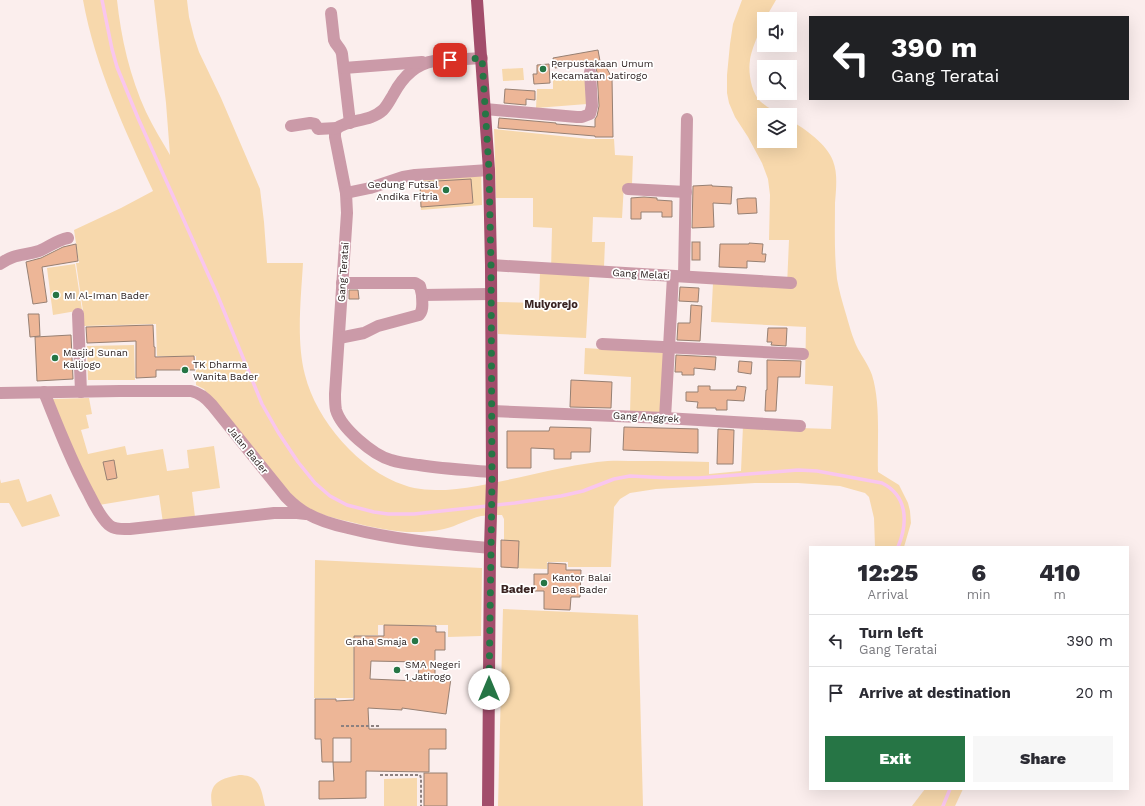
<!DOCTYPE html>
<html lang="en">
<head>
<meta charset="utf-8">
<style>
  :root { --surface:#fff; --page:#f7f7f7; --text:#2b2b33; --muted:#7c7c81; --line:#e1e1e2; --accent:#267545 }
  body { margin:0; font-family:"Work Sans",sans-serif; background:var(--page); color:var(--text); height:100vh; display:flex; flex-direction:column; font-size:15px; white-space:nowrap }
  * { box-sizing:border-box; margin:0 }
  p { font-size:13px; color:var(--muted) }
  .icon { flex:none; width:22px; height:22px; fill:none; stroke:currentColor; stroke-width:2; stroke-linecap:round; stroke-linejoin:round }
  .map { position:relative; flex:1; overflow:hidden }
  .panel { position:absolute; left:809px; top:546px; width:320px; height:244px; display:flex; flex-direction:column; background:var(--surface); border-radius:0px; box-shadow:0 4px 16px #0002 }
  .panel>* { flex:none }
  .banner { position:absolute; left:809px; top:16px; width:320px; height:84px; border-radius:0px; box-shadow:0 4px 16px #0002; background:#202124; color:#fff; overflow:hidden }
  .fabs { position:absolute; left:757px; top:12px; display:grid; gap:8px }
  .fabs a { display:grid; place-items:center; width:40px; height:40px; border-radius:0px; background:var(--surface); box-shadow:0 4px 16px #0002; font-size:20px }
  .pin { position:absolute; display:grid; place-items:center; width:34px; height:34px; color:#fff; margin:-17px; border-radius:8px; box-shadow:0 2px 6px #0006 }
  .me { position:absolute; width:44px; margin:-22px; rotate:0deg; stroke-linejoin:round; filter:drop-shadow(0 0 3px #0008) }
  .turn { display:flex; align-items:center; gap:14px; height:84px; padding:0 16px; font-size:18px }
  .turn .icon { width:52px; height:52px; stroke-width:2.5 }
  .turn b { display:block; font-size:28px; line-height:34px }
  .eta { display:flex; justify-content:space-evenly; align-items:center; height:68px; text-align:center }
  .eta b { font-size:24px; font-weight:800; line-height:28px }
  .action { display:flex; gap:8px; margin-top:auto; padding:8px 16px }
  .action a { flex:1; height:46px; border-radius:0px; background:var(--accent); color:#fff; font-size:16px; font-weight:800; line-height:46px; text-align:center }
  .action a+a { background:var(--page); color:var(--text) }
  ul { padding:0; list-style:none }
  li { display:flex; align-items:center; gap:12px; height:52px; padding:0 16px; border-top:1px solid var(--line) }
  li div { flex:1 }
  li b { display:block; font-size:15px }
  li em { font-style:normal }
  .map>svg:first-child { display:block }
  .green { fill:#f7d8ac }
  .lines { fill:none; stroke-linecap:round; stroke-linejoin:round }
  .stream { stroke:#f9c6ee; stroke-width:3.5 }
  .building { fill:#edb697; stroke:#978073; fill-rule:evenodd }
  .path { stroke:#8d8180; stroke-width:2; stroke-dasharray:3 2; stroke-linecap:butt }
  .minor { stroke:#cb9aa8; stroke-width:12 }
  .major { stroke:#a24d6b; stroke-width:12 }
  .route { stroke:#267545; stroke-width:7; stroke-dasharray:0 12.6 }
  .poi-dot { fill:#267545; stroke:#fff; stroke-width:1.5 }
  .labels { text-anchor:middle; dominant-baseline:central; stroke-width:3.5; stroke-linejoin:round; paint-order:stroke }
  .poi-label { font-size:10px; fill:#2c2120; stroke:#fff; text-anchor:start }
  .street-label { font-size:10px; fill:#2c2120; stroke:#fff }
  .neighbourhood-label { font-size:11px; font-weight:bold; fill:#3a2422; stroke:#fff }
  .quarter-label { font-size:12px; font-weight:bold; fill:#3a2422; stroke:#fff }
</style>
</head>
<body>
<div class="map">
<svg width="1145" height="806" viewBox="0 0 1145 806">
  <rect width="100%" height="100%" fill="#fbeeed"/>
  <g class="green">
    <path d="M83,0H117C121,38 130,77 146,112C153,127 162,141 170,155L166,103L154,0H187L189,17L194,37L199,52L221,98L260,189L264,222L267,263H303C301,298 296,341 305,375C316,420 360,471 404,485C417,490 432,490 446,490C460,489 474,487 488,484C524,477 560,467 597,462C611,460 625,461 639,461C663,461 686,461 709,462V474L741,471L743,426L831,429L833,386L805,384L806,327L711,322L713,283L787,286L789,240H769L770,195L768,179L762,163L748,137L735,117L729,103L727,93V75L730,44L733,24L742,0H776L765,19H764V22C760,29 751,51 750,60C748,72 751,92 760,101C766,107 774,111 781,115H764V141H790V120C805,129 827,144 833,161C838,174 836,189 835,203C835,228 834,254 837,279C839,290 842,301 845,311C849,324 852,337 858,349C863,358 869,366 872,375C881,404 877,441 878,472L899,485L908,503L910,511L911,523L904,547H875L874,518L869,497L865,493L840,486L798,483H755L656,489L630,493L620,499L614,507L611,567H568V562H547V569L504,568V519L502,515C495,515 488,515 481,516C468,519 457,526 444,529C412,536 382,530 351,522C336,519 321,515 308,508C300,503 293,496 287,490L208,394L204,389L196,385V356H157L156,324L84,326L83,311L76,263H79L74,230L121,208L153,191C125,130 95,67 83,0Z"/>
    <path d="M523,68L524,80L503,81L502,69Z"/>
    <path d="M584,73L587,104L536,108L537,89H553V76Z"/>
    <path d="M494,129L589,139H614L615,155L633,156L632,184H624L622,218L593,217L592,242H605L604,267H590L586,338L498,334L497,302L539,303L540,272H551L552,228L533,227V198H496L495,160Z"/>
    <path d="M481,168L482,205L421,210L418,173Z"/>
    <path d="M75,264L82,310L53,315L47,268Z"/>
    <path d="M134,345L135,380H88L87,346Z"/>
    <path d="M585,348L664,353L662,414L630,413L631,377L584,374Z"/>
    <path d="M89,398L92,414L86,415L89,428L81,430L88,454L125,446L127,455L163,449L167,471L189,468L187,450L214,446L220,488L192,492L195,517L163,523L159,495L99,505L87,481L52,399Z"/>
    <path d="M0,479L1,483L19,479L27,502L51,494L60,516L22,527L9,503H0Z"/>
    <path d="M315,560L482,568L481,636L448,637V625H378V635L354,636L353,698H314Z"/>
    <path d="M503,609L638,615L643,806H498Z"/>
    <path d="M239,775C260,775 261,788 265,806H212C208,783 219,779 239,775Z"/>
    <path d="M417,778V806H384V779Z"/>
    <path d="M925,789H963L955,806H912Z"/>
  </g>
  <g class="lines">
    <g class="stream">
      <path d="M102,0L112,49L117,67L138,118L217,294L262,404L278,432L298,462L315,483L330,496L347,505L374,512L388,514H414L515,503L561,496L583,491L614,479L630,476L669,478H699L798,470L817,471L882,483C908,496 908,523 898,547"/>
      <path d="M943,806L950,789"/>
    </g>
  </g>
  <g class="building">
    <path d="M598,50L600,61L555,68L553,58Z"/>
    <path d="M549,64L550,83L534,84L533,74H537V65Z"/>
    <path d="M595,65H605L612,78L613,137H595V136L498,128L499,118L556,123V124L595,127V119L597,116L599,106L597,72Z"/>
    <path d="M505,89L535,91V100L526,99V105L504,103Z"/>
    <path d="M471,179L473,203L421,207L420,182Z"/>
    <path d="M712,185V186L732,187L731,204L713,203L714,227L692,228L693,186Z"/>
    <path d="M644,197L657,198V200L672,201V217H662V212H641V219H631V198Z"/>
    <path d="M747,198H756L757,213L738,214L737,199Z"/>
    <rect x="692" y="242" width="8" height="18"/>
    <path d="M749,243L763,244L762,254H766L765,262L747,261V268L719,267L720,244H749Z"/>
    <path d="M76,244L78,261L42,267L47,302L33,304L26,262L41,258L63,247Z"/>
    <path d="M680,287L699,288L698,302L679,301Z"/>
    <path d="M349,290H358L359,299H349Z"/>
    <path d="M691,305L702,306L700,341L677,340L678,323H690Z"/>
    <path d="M28,314H39L40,336L30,337Z"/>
    <path d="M153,325L154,347H155V357L194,356L195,370H156V377L136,378V341L87,343L86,327Z"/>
    <path d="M768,328H787L786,346L771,345L772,342H767Z"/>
    <path d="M71,335L73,379L37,381L35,337Z"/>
    <path d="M676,355L716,357L715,370L694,368V375H682V372H675Z"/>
    <path d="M767,360L801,361L800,377H778L776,411H765L766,390H767Z"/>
    <path d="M739,361L752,362L751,374L738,372Z"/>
    <path d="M571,380L612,382L611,408L570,407Z"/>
    <path d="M698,386H710V390H736L737,386L746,387L744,401L727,400V410H716V408H697L698,402L686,401V392H698Z"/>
    <path d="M550,427L591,428L590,452H571V459H554V449L531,448V468H507V431H549Z"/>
    <path d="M624,427L698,429V453L623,450Z"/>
    <path d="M718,429L734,430L733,464H717Z"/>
    <path d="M114,460L117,478L107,480L103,462Z"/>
    <path d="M501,540L519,541L518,568L501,567Z"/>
    <path d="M548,563L566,564V570H581L580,597H571L570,610L544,609V591H534V574H548Z"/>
    <path d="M384,625L436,626V632H445V650H435V676L451,678L446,714L402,708V710L368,708L369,729H446V749H429V772L366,771V798L319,799V781H334L333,762H351V738H333V762H322L321,739H315V699H336V701L354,700V636H384ZM371,661L420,662L417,681L370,679Z"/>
    <rect x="424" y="773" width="23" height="33"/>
  </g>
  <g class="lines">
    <g class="path">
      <path d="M341,726H379"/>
      <path d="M380,775H420L421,778V806"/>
    </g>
    <g class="minor">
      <path d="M331,13L334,40C336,46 341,48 342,54L350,123"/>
      <path d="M482,58L434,61C414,64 402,78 393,95C390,100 387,106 383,110C370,122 350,119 337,128L335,132V137L346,193L347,213L335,394C335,399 335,405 336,410C341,428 373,455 391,460C400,463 410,464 419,465C443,469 467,470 492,472"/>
      <path d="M344,68L422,62"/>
      <path d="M485,109L577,117H582L590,114L592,106L590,72"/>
      <path d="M291,126L310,123L315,124L318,129L337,128"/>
      <path d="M628,189L686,192"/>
      <path d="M346,193L370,188L403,177L415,175L489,170"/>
      <path d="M0,264C15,253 24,256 39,251C49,247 57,240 68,238"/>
      <path d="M491,265L791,283"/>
      <path d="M684,276L687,119"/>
      <path d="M342,283H415L420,286L422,295L491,294"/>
      <path d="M78,314L81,392"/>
      <path d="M339,338L364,333L378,326L419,315C424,310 422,302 422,295"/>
      <path d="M602,344L803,354"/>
      <path d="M44,392C58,427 71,461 89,494C94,504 100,517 109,525C115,530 123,529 130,529L274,513H297L306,514"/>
      <path d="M0,393L120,391H191C200,393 206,398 212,405L286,497C293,504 300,510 308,514C320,521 335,525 348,528C395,540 443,544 490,548"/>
      <path d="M492,411L665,418L800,426"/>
      <path d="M665,418L673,276"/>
    </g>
    <path class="major" d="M477,0L489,170L491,265L492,480L490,548L488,806"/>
  </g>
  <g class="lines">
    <path class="route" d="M450,60L482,58L489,170L491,265L492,480L489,689"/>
  </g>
  <g class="poi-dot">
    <circle cx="543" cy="69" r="4"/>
    <circle cx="446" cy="190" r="4"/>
    <circle cx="56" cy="295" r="4"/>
    <circle cx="55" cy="358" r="4"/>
    <circle cx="185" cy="370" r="4"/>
    <circle cx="544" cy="583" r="4"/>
    <circle cx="415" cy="641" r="4"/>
    <circle cx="397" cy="670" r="4"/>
  </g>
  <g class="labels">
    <g class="poi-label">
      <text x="551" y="63">Perpustakaan Umum<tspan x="551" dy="12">Kecamatan Jatirogo</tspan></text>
      <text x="438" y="184" text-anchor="end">Gedung Futsal<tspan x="438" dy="12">Andika Fitria</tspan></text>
      <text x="64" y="295">MI Al-Iman Bader</text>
      <text x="63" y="352">Masjid Sunan<tspan x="63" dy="12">Kalijogo</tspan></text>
      <text x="193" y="364">TK Dharma<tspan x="193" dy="12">Wanita Bader</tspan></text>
      <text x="552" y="577">Kantor Balai<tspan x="552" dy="12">Desa Bader</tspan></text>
      <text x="407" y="641" text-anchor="end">Graha Smaja</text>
      <text x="405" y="664">SMA Negeri<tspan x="405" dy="12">1 Jatirogo</tspan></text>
    </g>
    <g class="street-label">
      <text transform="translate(343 272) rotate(-86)">Gang Teratai</text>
      <text transform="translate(641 274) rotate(3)">Gang Melati</text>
      <text transform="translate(646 417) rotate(3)">Gang Anggrek</text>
      <text transform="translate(248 450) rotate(51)">Jalan Bader</text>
    </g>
    <g class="neighbourhood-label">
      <text x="551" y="304">Mulyorejo</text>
    </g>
    <g class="quarter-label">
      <text x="518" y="589">Bader</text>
    </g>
  </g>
</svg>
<div class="fabs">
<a><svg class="icon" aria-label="sound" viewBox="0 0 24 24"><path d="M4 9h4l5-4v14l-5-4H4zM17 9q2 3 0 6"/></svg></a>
<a><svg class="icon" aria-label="search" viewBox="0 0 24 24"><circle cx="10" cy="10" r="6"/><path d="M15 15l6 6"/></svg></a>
<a><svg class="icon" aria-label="layers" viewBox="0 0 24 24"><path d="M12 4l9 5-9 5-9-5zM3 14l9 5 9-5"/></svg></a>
</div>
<div class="pin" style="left:450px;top:60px;background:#d93025"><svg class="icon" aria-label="arrive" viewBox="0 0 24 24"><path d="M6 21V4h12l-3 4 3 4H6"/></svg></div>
<svg class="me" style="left:489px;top:689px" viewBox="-20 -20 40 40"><circle r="19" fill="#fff"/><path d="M0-13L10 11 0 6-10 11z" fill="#267545"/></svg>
<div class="banner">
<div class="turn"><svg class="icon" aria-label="left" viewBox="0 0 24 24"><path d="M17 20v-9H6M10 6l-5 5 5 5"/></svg><div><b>390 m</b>Gang Teratai</div></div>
</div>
<section class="panel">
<div class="eta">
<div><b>12:25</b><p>Arrival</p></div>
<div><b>6</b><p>min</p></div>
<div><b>410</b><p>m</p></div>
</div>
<ul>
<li><svg class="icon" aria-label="left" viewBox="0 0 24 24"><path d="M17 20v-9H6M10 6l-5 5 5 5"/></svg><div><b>Turn left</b><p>Gang Teratai</p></div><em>390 m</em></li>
<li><svg class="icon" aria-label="arrive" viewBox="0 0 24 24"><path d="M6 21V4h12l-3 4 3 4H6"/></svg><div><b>Arrive at destination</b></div><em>20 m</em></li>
</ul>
<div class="action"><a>Exit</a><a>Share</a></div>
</section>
</div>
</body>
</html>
